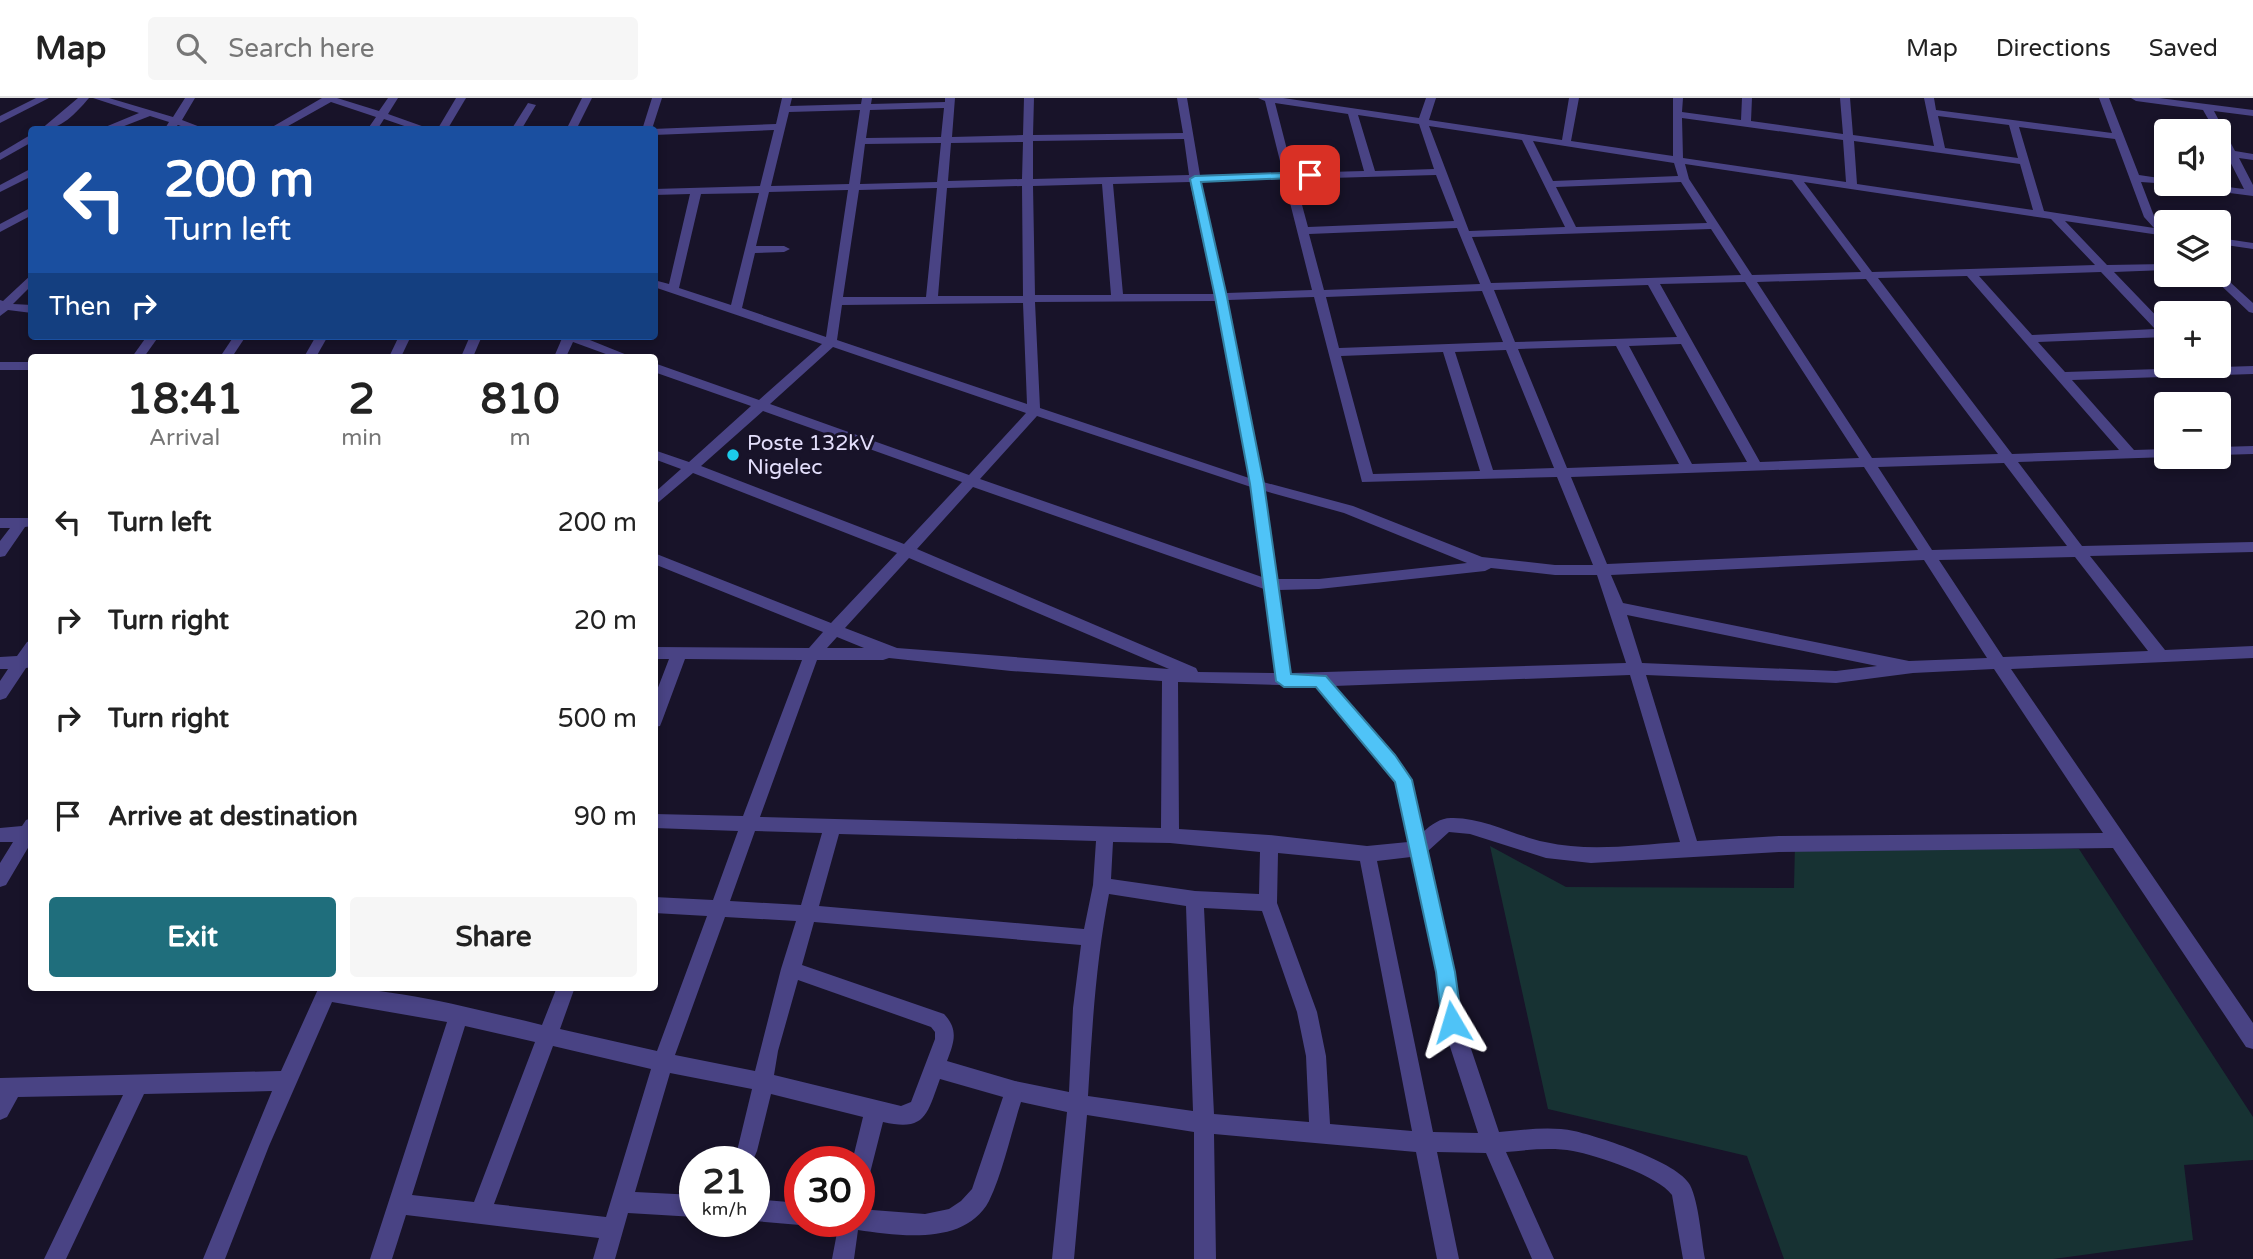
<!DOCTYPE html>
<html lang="en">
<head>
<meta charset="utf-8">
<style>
  :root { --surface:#fff; --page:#f6f6f6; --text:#222; --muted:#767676; --line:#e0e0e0; --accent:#1f6e7c }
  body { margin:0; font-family:"Varela Round",sans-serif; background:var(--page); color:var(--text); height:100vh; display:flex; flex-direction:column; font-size:26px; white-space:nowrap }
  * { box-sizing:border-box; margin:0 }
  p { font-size:23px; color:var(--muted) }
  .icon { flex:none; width:38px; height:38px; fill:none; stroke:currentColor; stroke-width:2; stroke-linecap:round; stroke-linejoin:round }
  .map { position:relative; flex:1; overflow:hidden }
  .drawer { position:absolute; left:28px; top:256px; width:630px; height:637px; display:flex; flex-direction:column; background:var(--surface); border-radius:7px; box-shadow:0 4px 10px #0003 }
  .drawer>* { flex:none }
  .hud { position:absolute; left:28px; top:28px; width:630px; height:214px; border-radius:7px; box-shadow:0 4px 10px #0003; background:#1a4fa0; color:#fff; overflow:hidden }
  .fabs { position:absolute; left:2154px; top:21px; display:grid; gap:14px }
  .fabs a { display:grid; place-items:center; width:77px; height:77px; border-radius:7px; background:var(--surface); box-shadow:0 4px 10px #0003; font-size:35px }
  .speed { position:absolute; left:679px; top:1048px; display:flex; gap:14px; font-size:35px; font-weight:700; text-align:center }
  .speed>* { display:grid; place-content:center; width:91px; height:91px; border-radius:50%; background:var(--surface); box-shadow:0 4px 10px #0003; line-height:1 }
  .speed small { font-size:18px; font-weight:400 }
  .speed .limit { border:10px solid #d22; background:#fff; color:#111 }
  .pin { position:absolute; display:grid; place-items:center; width:60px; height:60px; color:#fff; margin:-30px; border-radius:14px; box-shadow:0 4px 10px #0006 }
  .me { position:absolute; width:77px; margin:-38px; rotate:353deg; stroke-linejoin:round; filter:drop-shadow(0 0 5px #0008) }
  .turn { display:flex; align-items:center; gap:24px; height:147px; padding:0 21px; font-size:32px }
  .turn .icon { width:91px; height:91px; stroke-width:2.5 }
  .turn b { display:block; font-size:49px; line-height:60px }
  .then { display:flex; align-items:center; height:66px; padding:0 21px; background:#0003; gap:14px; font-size:26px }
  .eta { display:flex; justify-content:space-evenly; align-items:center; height:119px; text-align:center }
  .eta b { font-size:42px; font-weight:700; line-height:49px }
  .primary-button { display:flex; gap:14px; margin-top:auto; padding:14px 21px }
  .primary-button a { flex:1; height:80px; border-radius:7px; background:var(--accent); color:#fff; font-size:28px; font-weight:700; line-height:80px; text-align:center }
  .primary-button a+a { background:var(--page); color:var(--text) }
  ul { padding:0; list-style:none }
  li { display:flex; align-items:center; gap:21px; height:98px; padding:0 21px }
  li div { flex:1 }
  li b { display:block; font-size:26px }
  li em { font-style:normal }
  header { display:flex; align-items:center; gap:42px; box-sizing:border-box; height:98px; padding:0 35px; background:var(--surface); border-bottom:2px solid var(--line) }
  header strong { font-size:33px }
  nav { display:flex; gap:38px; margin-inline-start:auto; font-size:24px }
  .search { width:490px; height:63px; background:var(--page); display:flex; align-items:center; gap:18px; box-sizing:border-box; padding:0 24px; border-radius:7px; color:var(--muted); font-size:26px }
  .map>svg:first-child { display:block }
  .green { fill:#173233 }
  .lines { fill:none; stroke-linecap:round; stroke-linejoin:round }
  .minor { fill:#494384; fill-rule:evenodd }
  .route { fill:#4fc3f7; stroke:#337fa1; stroke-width:2 }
  .poi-dot { fill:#1ccbeb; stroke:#181329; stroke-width:2.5 }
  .labels { text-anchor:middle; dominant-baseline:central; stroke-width:6; stroke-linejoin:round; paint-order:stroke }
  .poi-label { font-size:21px; fill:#e4dffc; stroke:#181329; text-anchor:start }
</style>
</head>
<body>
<header>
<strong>Map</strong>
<div class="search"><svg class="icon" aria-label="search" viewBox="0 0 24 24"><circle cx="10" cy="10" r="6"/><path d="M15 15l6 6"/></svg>Search here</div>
<nav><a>Map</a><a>Directions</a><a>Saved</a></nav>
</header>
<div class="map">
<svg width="2253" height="1161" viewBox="0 0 2253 1161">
  <rect width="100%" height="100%" fill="#181329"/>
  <path class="green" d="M1795,746L2079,751L2253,1019V1062L2184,1067L2193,1142L2053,1161H1784L1747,1058L1548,1011L1490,748L1566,789L1794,790Z"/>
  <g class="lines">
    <g class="minor">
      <path d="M36,0H49L0,25V18Z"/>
      <path d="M78,0H89C76,15 61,32 40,32Z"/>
      <path d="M93,0H109L173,19L185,0H195L182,22L208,32H192L178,27L172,32H164L169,24L150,18L114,32H98L139,15Z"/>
      <path d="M322,0H337L379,13L388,0H398L388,16L433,32H416L384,21L377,32H367L376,19L331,4L281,32H267Z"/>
      <path d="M456,0H466L447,32H437Z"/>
      <path d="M582,0H592L576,32H566Z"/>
      <path d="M652,0H662L652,31L776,26L782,0H792L790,8L861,6L862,0H872L871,6L945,4V0H955L952,39L1023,37L1024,0H1034L1033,37L1183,35L1177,0H1187L1200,77L1283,75L1265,3L1258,0H1283L1419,20L1426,0H1436L1429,22L1562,42L1569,0H1579L1571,43L1673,58V0H1683L1682,14L1741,22L1742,0H1752L1751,23L1843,36L1840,0H1850L1853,37L1934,48L1924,0H1934L1936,12L2112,35L2099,0H2109L2139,77L2166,81V86H2170L2141,84L2154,118L2166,130V138L2065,123L2107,167L2166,166V172L2114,174L2166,228V239L2038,244L2065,274L2253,268V276L2072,282L2134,352L2166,351L2169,359L2018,364L2082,448L2253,444V454L2090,458L2165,552L2253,548V560L2011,571L2253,925V951L2246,949L2113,750L1779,754L1591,765L1546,760L1470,736L1449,734L1428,753L1455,874L1462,924L1499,1034C1523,1032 1550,1028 1574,1033C1600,1039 1678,1064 1690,1087C1699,1105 1701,1140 1705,1161H1683L1672,1097C1659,1078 1596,1057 1573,1053C1551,1049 1528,1052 1506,1054L1554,1161H1532L1486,1055L1437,1054L1459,1161H1437L1416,1054L1214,1036L1216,1161H1194V1034L1087,1017L1074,1161H1052L1067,1014L1021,1004C1011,1035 1003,1074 989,1103C965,1148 899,1138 858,1132L854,1161H832L839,1124H859V1111L925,1116L949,1111L961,1103L972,1091L1003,999L940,981C927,1016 926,1034 883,1024L869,1079L866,1086L859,1089V1064H852L863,1019L771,996L757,1053L754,1060L747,1063L740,1060L737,1053L752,991L670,975L635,1094L695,1097V1119L628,1115L615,1161H593L599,1140L406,1117L392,1161H370L447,924L332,904L269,1048L225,1161H203L272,993L144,996L66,1161H44L123,997L18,999L7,1019L0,1022V980L281,973L319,889C394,889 470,910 542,927L557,889H575L560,931L657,953L707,818L654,815V799L713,802L738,733L654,730V716L743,718L802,562L685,561L662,623L660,628L654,629V600L669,561H654V549L809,550L823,534L654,466V455L831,525L897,455L693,375L654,408V395L681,371L654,361V352L689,364L751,308L654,274V265L759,302L822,246L654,189V182L669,186L690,96L654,97V91L760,88L774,32L654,37V32H642ZM1275,5L1348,16L1364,73L1293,75ZM944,10L941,39L866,40L870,12ZM860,12L849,86L771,88L789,14ZM1358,17L1419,26L1434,71L1375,73ZM1938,18L2009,27L2018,60L1945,50ZM1682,20L1843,42L1846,84L1683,60ZM1429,28L1522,42L1565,129L1469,133ZM2019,29L2115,41L2144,119L2154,130L2044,113ZM1184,41L1189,77L1033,81V43ZM1533,43L1674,65L1678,78L1553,83ZM1854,43L2020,66L2033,112L1857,86ZM1023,44L1022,81L948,83L951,45ZM941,45L937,84L860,86L865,46ZM1685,66L1792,82L1861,174L1752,177L1689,81ZM1436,77L1454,123L1308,129L1295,81ZM1284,81L1312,192L1226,195L1201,83ZM1190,84L1214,196H1123L1113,86ZM1681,84L1707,125L1576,129L1556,89ZM1804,84L2051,121L2095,167L1872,174ZM1102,86L1111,197H1035L1033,88ZM1022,88L1023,198H938L947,90ZM937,90L926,199H843L859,92ZM848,92L826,239L742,210L755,155L784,154L790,151L784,148H756L769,94ZM759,95L731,207L679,190L701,96ZM1457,130L1480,186L1324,192L1309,136ZM1711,131L1741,177L1491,185L1472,139ZM2101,174L2155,231L2032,237L1979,178ZM1967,178L2119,352L2012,356L1878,180ZM1866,181L1998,356L1872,360L1757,184ZM1745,184L1859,360L1760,364L1660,186ZM1648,187L1677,239L1515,244L1494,192ZM1482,193L1503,244L1339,250L1326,199ZM1314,199L1362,384L1557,379L1593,467H1555L1482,459L1353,408L1263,384L1228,202ZM1216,203L1249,380L1040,310L1035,204ZM1023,205L1027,306L837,242L842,207ZM1681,246L1747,364L1692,366L1629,248ZM1616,248L1679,366L1567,370L1518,251ZM833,249L1026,315L969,377L770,306ZM1506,252L1554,370L1493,372L1455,254ZM1443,254L1480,373L1373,376L1341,258ZM763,313L962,384L904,446L701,368ZM1037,318L1251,389L1262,479L980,381ZM2004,365L2067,448L1932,452L1878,369ZM1864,369L1918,452L1607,466L1571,379ZM973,389L1264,491L1275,575L1198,574L1196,570L917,451ZM1265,393L1344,415L1467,465L1319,481H1277ZM2075,459L2148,553L2003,559L1939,462ZM909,460L1169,571L897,550L845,530ZM1924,462L1987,560L1909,563L1623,505L1611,477ZM1491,470L1555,477H1597L1626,565L1291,575L1279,492L1319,491L1485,473ZM1627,517L1877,568L1836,573L1642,565ZM837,539L864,550H827ZM889,560L1011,573L1162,583L1161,730L760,719L817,562H883ZM1994,571L2103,735L1779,738L1697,743L1646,577L1836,585L1913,575ZM1630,577L1680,744C1636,747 1589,754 1545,744C1515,738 1483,719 1451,720C1440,720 1431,727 1423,734L1409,677L1395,656L1334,588ZM1178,584L1316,588L1383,666L1395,684L1408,744L1367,748L1269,737L1179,731ZM755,733L822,735L801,807L730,803ZM839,736L1096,743L1093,787L1084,831L819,808ZM1113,744L1170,745L1260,754L1259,796L1195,793L1111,781ZM1278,755L1360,763L1412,1033L1330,1026L1326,958L1317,914L1277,805ZM1411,759L1437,874L1442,924L1478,1035L1433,1034L1377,763ZM1109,796L1186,808L1193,1013L1088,998C1092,930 1096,863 1109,796ZM1204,810L1262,813L1297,914L1306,958L1309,1024L1214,1016ZM725,819L796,823L781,871L755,973L675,957ZM814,824L1081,847L1073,910L1069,994L1015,983L947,963C954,944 959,932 944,916L802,867ZM798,882L931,929L935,934V941L911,1004L901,1008L774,977L778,953ZM465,928L535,944L474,1104L412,1097ZM553,948L651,971L606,1119L494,1106Z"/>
      <path d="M2131,0H2159L2253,12V18L2214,13L2235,53L2253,56V62L2239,60L2253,87V98L2175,88L2174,86H2203L2244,91L2219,42V33H2215L2203,12L2136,3Z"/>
      <path d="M528,5L536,7L521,32H511Z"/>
      <path d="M32,36V44L0,62V55Z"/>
      <path d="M32,70V78L0,94V87Z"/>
      <path d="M32,109V117L0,134V126Z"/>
      <path d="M2219,140L2253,145V151L2219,146Z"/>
      <path d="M2219,174L2253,205V215L2249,214L2210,177H2219Z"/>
      <path d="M32,176V187L13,206L32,207V215L8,212L0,218V202L3,203Z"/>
      <path d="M147,238H159L144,259H132Z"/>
      <path d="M234,238H246L232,259H220Z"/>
      <path d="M316,238H328L316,259H304Z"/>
      <path d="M399,238H411L401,259H389Z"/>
      <path d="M470,238H482L473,259H461Z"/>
      <path d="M563,238H580L632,259H614L573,244L566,259H554Z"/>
      <rect x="0" y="264" width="32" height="8"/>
      <path d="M2253,348V356L2219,357V349Z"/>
      <path d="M0,420H32V428L25,429L5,458L0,459V443L10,430H0Z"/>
      <path d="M32,542V569L26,570L6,600L0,602V583L8,571H0V559L17,558L27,544Z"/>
      <path d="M32,720V743L6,787L0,789V765L13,744H0V730L22,728L26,722Z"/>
      <path d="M754,1101L800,1105V1124H808L800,1127L754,1123Z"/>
    </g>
  </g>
  <path class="route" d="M1310,74L1316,77L1314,79L1201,84L1227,199L1264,386L1291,576L1326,578L1395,657L1412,682L1455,874L1462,924L1459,931L1452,934L1445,931L1442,924L1436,874L1395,684L1316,589H1284L1276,583L1250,386L1215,199L1190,81L1195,78Z"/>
  <circle class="poi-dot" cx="733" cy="357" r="7"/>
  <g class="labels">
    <g class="poi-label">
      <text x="747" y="345">Poste 132kV<tspan x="747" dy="24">Nigelec</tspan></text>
    </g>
  </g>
</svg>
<div class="fabs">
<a><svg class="icon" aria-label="sound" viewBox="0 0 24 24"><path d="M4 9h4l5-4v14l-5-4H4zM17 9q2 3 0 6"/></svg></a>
<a><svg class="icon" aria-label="layers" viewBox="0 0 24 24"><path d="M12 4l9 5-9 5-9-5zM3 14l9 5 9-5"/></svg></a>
<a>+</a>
<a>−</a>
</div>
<div class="speed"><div>21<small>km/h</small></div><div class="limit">30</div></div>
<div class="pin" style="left:1310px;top:77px;background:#d93025"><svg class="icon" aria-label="arrive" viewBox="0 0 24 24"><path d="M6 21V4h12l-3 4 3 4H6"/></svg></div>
<svg class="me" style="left:1452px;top:924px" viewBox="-20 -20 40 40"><path d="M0-17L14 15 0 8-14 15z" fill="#4fc3f7" stroke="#fff" stroke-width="4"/></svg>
<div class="hud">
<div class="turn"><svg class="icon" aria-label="left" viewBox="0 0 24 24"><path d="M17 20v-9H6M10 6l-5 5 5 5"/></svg><div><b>200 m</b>Turn left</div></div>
<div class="then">Then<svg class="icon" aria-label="right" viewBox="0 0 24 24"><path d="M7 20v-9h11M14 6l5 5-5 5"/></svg></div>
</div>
<section class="drawer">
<div class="eta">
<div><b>18:41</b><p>Arrival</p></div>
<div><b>2</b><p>min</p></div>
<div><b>810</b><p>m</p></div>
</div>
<ul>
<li><svg class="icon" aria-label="left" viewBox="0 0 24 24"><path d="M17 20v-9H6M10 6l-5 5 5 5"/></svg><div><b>Turn left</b></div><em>200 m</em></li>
<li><svg class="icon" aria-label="right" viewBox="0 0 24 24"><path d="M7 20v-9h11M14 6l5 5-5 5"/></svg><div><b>Turn right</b></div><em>20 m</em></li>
<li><svg class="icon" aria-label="right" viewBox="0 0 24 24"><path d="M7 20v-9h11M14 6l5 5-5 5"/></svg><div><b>Turn right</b></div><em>500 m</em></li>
<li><svg class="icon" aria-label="arrive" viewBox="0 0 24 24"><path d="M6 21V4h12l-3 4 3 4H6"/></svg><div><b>Arrive at destination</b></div><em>90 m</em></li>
</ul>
<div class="primary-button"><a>Exit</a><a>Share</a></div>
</section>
</div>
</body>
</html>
